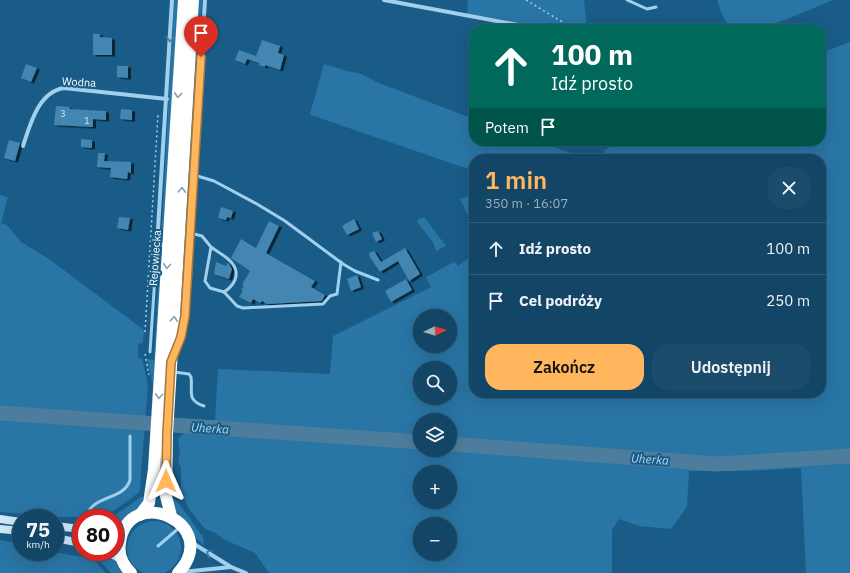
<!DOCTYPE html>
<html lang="pl">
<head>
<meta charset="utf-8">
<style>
  :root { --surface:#134566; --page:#1c4c6c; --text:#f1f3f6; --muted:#9db1bf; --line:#325d7a; --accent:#ffb65d }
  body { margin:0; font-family:"IBM Plex Sans",sans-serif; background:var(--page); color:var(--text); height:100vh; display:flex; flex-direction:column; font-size:15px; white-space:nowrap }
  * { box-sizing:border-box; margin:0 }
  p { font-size:13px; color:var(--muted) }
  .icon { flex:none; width:22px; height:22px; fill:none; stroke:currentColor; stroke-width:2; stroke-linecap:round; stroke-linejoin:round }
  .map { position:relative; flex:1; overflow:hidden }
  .sheet { position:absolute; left:469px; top:154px; width:357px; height:244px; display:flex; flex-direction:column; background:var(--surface); border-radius:16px; box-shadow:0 4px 16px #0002,0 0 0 1px var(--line) }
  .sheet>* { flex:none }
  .top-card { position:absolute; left:469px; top:24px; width:357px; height:122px; border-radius:16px; box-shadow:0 4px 16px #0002,0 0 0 1px var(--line); background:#00695c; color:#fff; overflow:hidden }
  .needle { width:26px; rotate:85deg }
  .buttons { position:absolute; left:413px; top:309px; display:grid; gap:8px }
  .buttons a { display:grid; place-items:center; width:44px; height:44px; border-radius:50%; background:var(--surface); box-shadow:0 4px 16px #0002,0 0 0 1px var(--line); font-size:20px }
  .speed { position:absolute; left:12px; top:509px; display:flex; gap:8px; font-size:20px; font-weight:700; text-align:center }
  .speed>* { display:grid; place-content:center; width:52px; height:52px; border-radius:50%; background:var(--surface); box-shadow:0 4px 16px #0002,0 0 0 1px var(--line); line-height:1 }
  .speed small { font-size:10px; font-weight:400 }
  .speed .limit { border:6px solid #d22; background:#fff; color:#111 }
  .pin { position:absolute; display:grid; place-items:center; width:34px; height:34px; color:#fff; margin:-41px -17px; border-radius:50% 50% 50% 0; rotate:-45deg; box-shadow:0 0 4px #0007 }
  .pin .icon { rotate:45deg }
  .me { position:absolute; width:44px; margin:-22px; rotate:0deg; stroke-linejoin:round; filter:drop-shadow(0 0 3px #0008) }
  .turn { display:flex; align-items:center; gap:14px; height:84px; padding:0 16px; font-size:18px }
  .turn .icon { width:52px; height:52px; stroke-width:2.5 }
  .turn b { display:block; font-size:28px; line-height:34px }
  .then { display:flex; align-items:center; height:38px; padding:0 16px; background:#0003; gap:8px; font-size:15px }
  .round { display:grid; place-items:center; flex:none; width:42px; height:42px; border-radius:16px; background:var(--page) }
  .overview { display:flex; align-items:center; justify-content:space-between; height:68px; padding:0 16px }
  h1 { font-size:24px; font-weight:600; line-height:30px; color:var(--accent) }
  .action { display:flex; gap:8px; margin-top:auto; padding:8px 16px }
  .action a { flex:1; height:46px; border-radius:16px; background:var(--accent); color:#111; font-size:16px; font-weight:600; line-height:46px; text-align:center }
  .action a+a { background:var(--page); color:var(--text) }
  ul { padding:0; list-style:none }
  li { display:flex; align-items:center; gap:12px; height:52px; padding:0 16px; border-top:1px solid var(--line) }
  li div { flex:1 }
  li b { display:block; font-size:15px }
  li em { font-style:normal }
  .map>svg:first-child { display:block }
  .green { fill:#2975a5; fill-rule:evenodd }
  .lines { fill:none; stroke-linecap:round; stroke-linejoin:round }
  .river { stroke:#4d7d9c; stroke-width:15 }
  .building { fill:#4286b1; filter:url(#shadow) }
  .path { stroke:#a1d0ed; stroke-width:1.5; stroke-dasharray:2 3; stroke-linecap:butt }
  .lane { stroke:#a1d0ed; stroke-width:3 }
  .street { stroke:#a1d0ed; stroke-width:4 }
  .secondary { stroke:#cee8f9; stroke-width:8 }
  .highway { stroke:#fff; stroke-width:12 }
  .oneway { stroke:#427fa6 }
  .oneway2 { stroke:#80a5be }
  .route-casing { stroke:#a6763c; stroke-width:10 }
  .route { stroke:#ffb65d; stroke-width:7 }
  .labels { text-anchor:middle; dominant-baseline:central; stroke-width:4; stroke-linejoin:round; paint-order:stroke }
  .number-label { font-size:9px; fill:#d0e1ec }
  .street-label { font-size:11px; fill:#fff; stroke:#195c88 }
  .water-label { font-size:12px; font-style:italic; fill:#add9f4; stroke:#195c88 }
</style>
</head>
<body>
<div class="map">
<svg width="850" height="573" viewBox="0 0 850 573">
  <defs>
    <filter id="shadow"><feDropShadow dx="3" dy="1.5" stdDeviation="0" flood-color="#0009"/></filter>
  </defs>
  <rect width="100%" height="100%" fill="#195c88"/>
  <g class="green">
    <path d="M174,0H179L163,237L161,239Z"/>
    <path d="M198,0H202L184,290L179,332L177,330Z"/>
    <path d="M468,0H584L587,29H549L467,14Z"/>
    <path d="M717,0H833C812,8 758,35 737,29C725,26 721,11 717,0Z"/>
    <path d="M850,42V573H806L801,468L747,471H689L687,507L671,529L639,526L619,519L612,530V573H269L255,553L223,539L214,532L205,529L189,509L181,492V468L178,462L180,453L178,439L193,424L215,421L218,369L330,374L333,336L431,287L426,277L454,262L458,266L474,254V393H821V159H606L604,150L617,144V141H821V53ZM420,316H450V346H420ZM420,368H450V398H420ZM420,420H450V450H420ZM420,472H450V502H420ZM420,524H450V554H420Z"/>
    <path d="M324,64L351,72L359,73L379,83L474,119V141H535L586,158L474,159V171L311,115L310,114Z"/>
    <path d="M474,194V228L460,199Z"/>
    <path d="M0,195L8,197L1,223L7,225L21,242L49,259L144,330L143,343L138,344V358L142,359L148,385L140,487L139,492L129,500L107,515L101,517H57L0,512Z"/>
    <path d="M424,217L446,246L436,251L433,242L418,223L417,220Z"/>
    <path d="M162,251L153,414H151L153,385L147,359L154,360L160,253Z"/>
    <path d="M141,497L145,498C141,509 126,521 115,526V518H111Z"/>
    <path d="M171,499L177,501L203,537L204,545C195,539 192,532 186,523C178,511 176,516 171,499Z"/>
    <circle cx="154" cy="548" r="27"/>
    <path d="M0,540L21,544V552H55L93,559L106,573H0Z"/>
    <path d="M100,555L115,561L124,573H111L100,561Z"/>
  </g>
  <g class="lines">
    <g class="river">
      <path d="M0,413L420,442"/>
      <path d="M450,444L717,464L850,456"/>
    </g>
  </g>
  <g class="building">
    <path d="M93,34H100V37L112,38V55H93Z"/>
    <path d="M262,40L280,46L278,53L284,55L280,70L265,65V67L259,65V63L247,59L245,64L235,60L239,50L256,56Z"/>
    <path d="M26,64L37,68L31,82L21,78Z"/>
    <path d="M117,66H128V78L117,77Z"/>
    <path d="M56,106L70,107L69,109L106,111V120L93,119V127L54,125Z"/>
    <path d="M121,109L132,110V120L120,119Z"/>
    <path d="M81,139L92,140V148L81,147Z"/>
    <path d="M9,140L20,143L15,161L4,158Z"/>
    <path d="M98,153H105L104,161L131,162V173L128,172L127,179L110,177L111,168L97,167Z"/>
    <path d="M221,207L233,211L231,218L227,217L226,220L218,218Z"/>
    <path d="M119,217L130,218L128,230L117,228Z"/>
    <path d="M354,219L359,229L347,235L342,226Z"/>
    <path d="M269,221L279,226L266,253L315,281L311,287L325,295L322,301L267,304L262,301L260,303L253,299L251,303L239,297L243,291L241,290L244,286L242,285L250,271L231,258L241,239L256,248Z"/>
    <path d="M378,231L382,239L376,242L372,233Z"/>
    <path d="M405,248L420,274L409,281L398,261L380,272L370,257L369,253L374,251L381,262Z"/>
    <path d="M216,262L226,266L228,263L232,269L229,279L214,274Z"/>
    <path d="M357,275L361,287L351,291L347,279Z"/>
    <path d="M406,279L412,290L391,302L385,291Z"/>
  </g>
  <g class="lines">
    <g class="path">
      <path d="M526,0L574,29"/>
      <path d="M145,332L158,114"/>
      <path d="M145,354L149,375"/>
      <path d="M96,559L99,552"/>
    </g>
    <g class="lane">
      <path d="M627,0L647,9L656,7"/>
      <path d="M194,175L214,181L257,204L285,221L343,264L355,271L378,280"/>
      <path d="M190,233L202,236L211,247L205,281L210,288L224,292C229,289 232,286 235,280C241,263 222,255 211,247"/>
      <path d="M224,292L237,306L243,308L323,304L330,296L337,294L341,262"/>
      <path d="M150,352L157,245"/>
      <path d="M174,372L189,374L191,377C193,392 186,400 204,406"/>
      <path d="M87,518C89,495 124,501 130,480V436"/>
      <path d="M158,546L179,528"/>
    </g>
    <g class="street">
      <path d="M384,0L540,29"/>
      <path d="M23,146C30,125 38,92 64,88L167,99"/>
      <path d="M167,245H157L172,0"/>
      <path d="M177,348L185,316L205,0"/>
      <path d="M191,542L231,567L246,573"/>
      <path d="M182,572L231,567"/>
    </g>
    <g class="secondary">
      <path d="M0,519L21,522"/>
      <path d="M55,526L81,529"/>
      <path d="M0,529L21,531"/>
      <path d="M115,529L128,524"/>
      <path d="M55,538L81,543"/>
      <path d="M108,552L122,560"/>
    </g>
    <g class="highway">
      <path d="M140,515L149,503L154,469L184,0"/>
      <path d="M171,516L166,496L167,434L193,0"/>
      <path d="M131,573C123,565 118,554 120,543C128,482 224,524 178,573"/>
    </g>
  </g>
  <defs><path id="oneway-chevron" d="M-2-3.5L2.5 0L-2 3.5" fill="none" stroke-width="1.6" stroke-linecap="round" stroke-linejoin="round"/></defs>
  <g class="oneway">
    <use href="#oneway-chevron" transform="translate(170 39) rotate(93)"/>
    <use href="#oneway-chevron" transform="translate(209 553) rotate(-150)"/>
  </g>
  <g class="oneway2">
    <use href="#oneway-chevron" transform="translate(178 95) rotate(94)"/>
    <use href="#oneway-chevron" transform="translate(182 190) rotate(-87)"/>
    <use href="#oneway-chevron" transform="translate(167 266) rotate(94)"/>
    <use href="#oneway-chevron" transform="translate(174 319) rotate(-87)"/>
    <use href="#oneway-chevron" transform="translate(159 396) rotate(94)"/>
  </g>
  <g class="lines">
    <defs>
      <path id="route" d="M166,481L167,434L171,362L181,337L185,316L201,57"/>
    </defs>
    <use href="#route" class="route-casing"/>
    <use href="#route" class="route"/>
  </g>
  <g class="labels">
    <g class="number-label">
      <text x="63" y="113">3</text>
      <text x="87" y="120">1</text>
    </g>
    <g class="street-label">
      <text transform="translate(79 82) rotate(3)">Wodna</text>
      <text transform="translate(155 258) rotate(-86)">Rejowiecka</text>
    </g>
    <g class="water-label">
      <text transform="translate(210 428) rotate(4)">Uherka</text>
      <text transform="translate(650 459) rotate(4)">Uherka</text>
    </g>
  </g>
</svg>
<div class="buttons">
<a><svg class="needle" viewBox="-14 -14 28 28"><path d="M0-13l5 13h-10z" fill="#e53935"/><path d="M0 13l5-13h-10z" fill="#9db1bf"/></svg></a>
<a><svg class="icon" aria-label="search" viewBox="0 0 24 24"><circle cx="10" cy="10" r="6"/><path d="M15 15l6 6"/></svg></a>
<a><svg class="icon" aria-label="layers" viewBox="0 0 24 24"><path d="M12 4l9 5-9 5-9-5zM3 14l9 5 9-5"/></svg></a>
<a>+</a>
<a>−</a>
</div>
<div class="speed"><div>75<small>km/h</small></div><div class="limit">80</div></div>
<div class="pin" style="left:201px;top:57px;background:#d93025"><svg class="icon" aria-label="arrive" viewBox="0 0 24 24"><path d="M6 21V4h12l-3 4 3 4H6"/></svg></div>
<svg class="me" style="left:166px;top:481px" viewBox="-20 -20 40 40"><path d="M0-17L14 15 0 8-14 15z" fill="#ffb65d" stroke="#fff" stroke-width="4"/></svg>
<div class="top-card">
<div class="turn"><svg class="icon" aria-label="ahead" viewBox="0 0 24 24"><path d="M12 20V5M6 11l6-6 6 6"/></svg><div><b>100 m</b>Idź prosto</div></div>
<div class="then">Potem<svg class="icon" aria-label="arrive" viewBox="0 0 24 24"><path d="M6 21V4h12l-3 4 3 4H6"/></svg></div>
</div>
<section class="sheet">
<div class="overview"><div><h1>1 min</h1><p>350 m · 16:07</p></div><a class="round"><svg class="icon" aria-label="close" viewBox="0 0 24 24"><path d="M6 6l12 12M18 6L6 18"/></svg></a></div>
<ul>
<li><svg class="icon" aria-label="ahead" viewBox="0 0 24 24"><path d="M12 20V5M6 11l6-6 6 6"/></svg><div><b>Idź prosto</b></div><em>100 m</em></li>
<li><svg class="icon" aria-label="arrive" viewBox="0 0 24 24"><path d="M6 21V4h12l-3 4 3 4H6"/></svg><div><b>Cel podróży</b></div><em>250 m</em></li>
</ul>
<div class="action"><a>Zakończ</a><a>Udostępnij</a></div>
</section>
</div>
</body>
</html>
